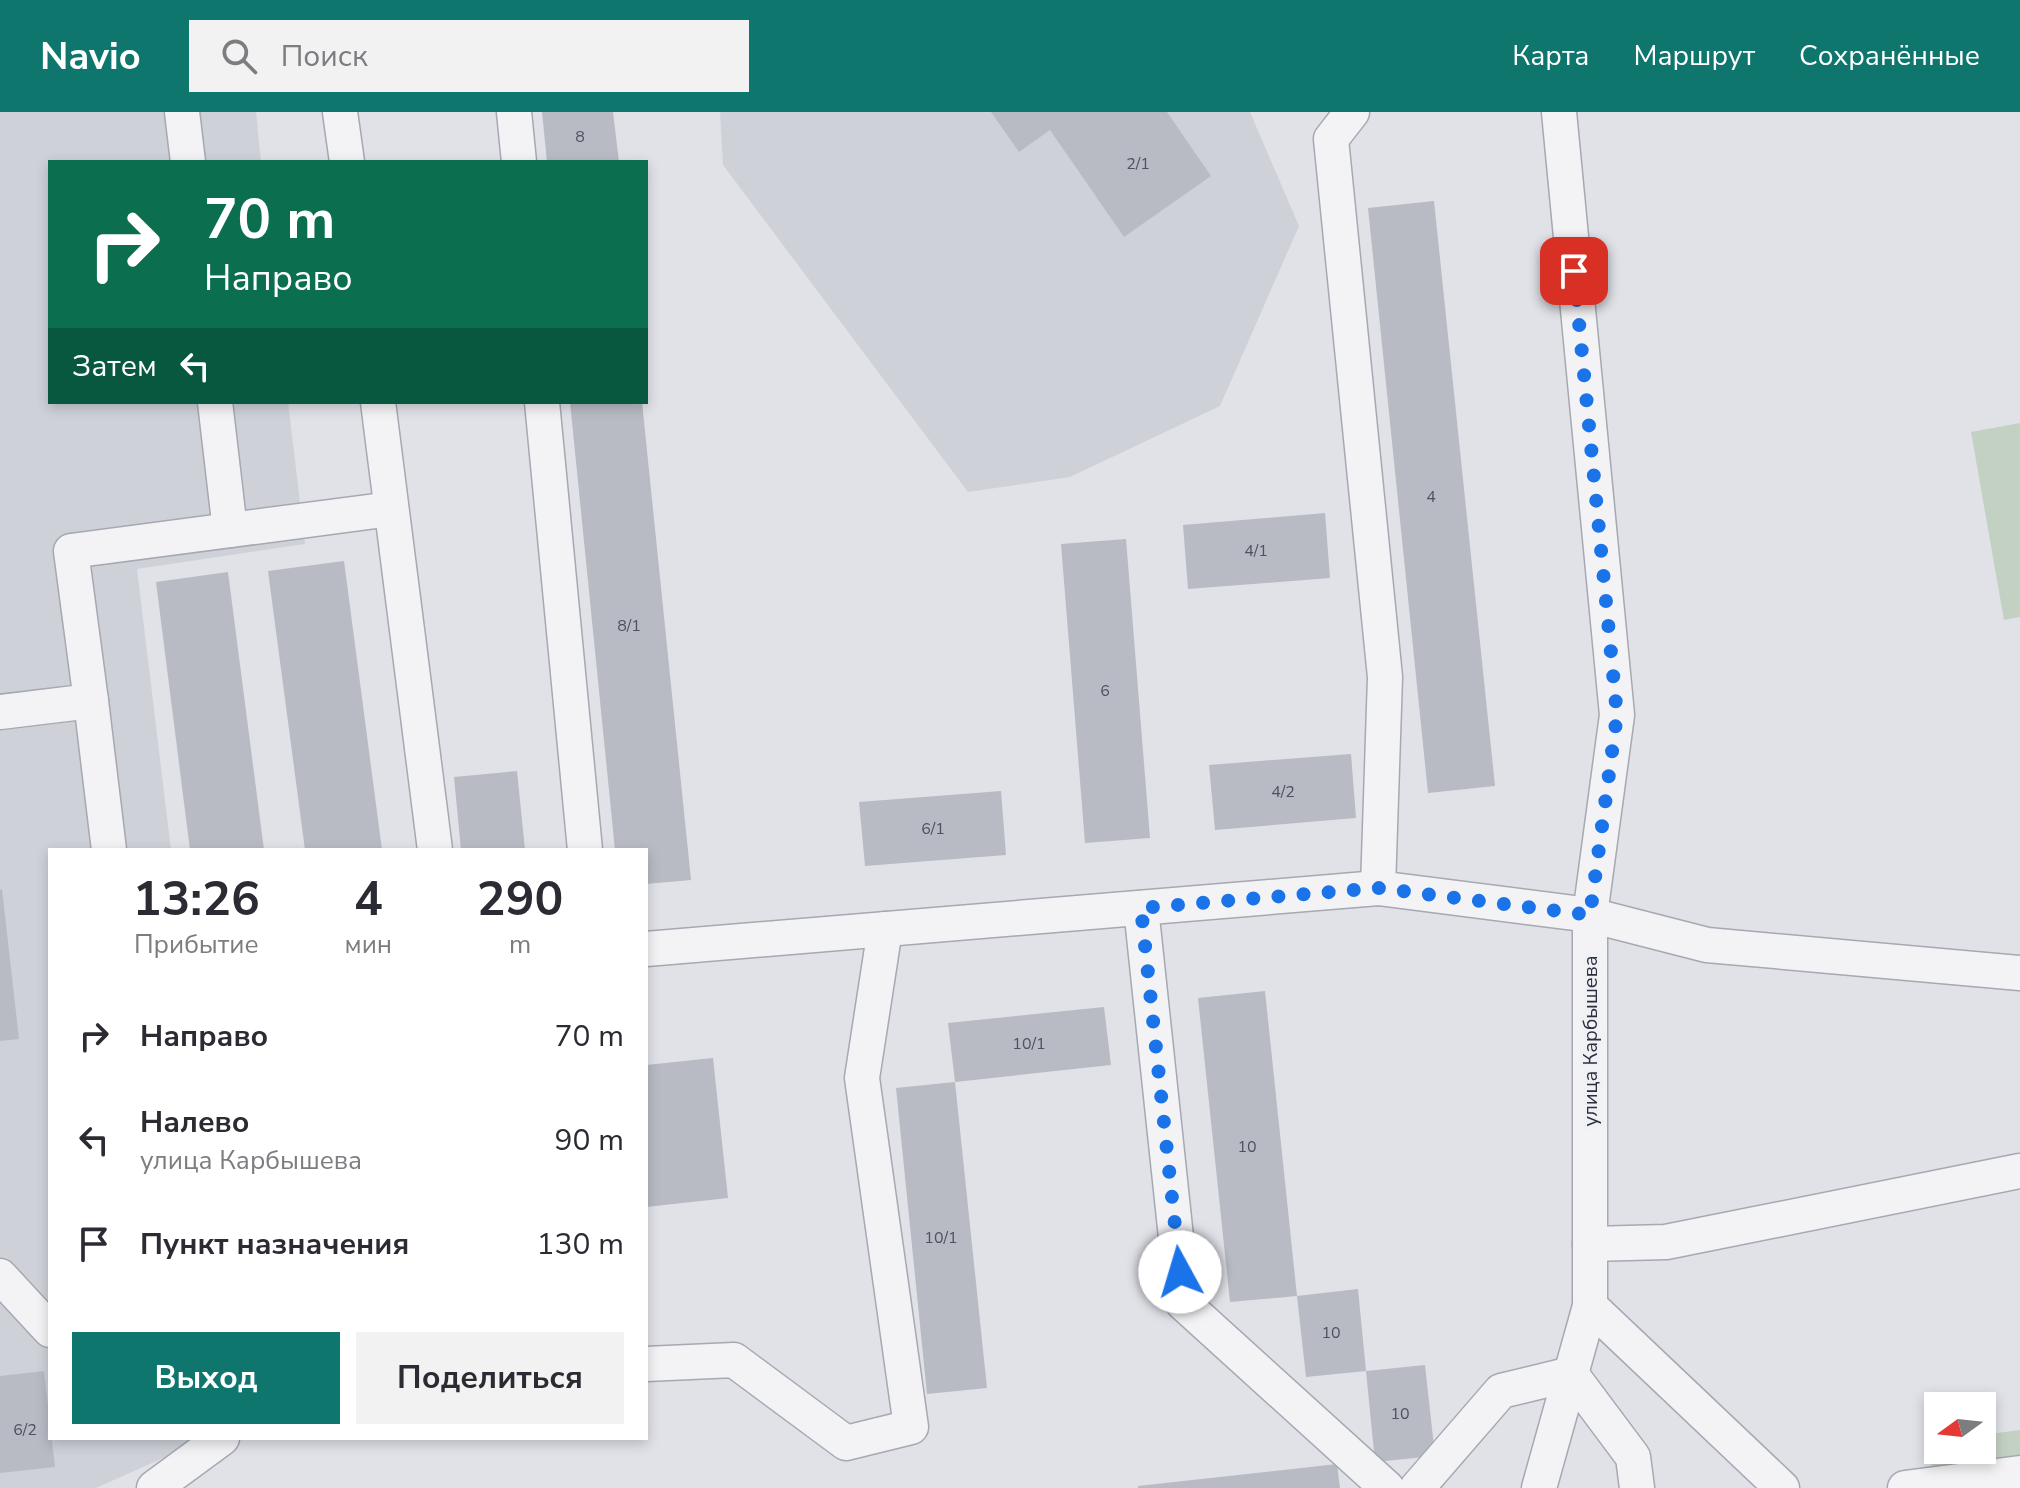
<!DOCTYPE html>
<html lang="ru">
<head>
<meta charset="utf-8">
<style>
  :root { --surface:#fff; --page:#f2f2f3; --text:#2b2b33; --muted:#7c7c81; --accent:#0f766e }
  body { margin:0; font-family:"Nunito Sans",sans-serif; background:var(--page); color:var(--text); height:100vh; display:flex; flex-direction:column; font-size:30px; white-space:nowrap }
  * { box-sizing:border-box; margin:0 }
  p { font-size:26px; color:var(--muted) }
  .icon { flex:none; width:44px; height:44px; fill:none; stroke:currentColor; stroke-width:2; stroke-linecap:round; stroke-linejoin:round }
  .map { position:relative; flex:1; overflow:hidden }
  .sheet { position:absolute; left:48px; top:736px; width:600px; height:592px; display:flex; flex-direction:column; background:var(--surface); border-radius:0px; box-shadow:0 4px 12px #0003 }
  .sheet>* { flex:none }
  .guide { position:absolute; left:48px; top:48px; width:600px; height:244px; border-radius:0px; box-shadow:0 4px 12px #0003; background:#0b6e4f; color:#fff; overflow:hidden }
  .needle { width:52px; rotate:255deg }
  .fabs { position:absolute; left:1924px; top:1280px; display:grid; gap:16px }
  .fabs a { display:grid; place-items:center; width:72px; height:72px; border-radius:0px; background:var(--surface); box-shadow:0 4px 12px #0003; font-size:40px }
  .pin { position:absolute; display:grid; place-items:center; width:68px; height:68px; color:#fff; margin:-34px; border-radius:16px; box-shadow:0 4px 12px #0006 }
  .me { position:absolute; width:88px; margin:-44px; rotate:354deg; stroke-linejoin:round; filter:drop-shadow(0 0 6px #0008) }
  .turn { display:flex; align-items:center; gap:28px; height:168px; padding:0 24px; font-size:36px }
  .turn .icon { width:104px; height:104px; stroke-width:2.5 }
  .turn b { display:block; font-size:56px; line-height:68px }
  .then { display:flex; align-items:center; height:76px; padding:0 24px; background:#0003; gap:16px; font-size:30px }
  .eta { display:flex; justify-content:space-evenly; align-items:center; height:136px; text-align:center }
  .eta b { font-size:48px; font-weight:700; line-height:56px }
  .button { display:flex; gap:16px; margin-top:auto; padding:16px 24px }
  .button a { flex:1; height:92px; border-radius:0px; background:var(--accent); color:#fff; font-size:32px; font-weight:700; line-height:92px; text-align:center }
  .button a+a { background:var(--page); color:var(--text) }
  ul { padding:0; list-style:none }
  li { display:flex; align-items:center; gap:24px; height:104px; padding:0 24px }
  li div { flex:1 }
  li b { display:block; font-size:30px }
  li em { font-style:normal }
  header { display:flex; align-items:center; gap:48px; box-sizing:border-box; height:112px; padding:0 40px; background:var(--accent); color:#fff }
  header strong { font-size:38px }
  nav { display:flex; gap:44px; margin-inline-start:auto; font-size:28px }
  .search { width:560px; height:72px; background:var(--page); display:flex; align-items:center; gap:20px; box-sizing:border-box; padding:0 28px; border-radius:0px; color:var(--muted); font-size:30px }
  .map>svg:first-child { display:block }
  .built { fill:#cfd1d9 }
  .green { fill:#c3d1c2 }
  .building { fill:#b8bbc4 }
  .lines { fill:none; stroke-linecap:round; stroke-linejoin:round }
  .minor-casing { stroke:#a6a8b2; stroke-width:37 }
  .minor { stroke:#f3f3f6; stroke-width:34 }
  .route { stroke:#1a73e8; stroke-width:14; stroke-dasharray:0 25.2 }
  .labels { text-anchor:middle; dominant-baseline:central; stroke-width:7; stroke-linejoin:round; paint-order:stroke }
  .number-label { font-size:16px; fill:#4e5160 }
  .street-label { font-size:20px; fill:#2a2e3e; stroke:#f0f1f5 }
</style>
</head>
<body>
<header>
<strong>Navio</strong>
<div class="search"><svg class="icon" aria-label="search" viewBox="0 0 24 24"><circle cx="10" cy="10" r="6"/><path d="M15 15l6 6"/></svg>Поиск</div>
<nav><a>Карта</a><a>Маршрут</a><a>Сохранённые</a></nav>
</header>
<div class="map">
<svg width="2020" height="1376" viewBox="0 0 2020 1376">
  <rect width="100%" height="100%" fill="#e0e2e8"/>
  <g class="built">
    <path d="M0,0H256L261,50H50V290H288L305,432L137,457L171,738H50V1326H208L96,1376H0Z"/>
    <path d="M720,0H1250L1299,114L1220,294L1070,365L968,380L723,53Z"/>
  </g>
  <g class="green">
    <path d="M2020,311V505L2004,508L1971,320Z"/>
    <path d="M2020,1318V1346L1932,1356L1929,1329L1938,1328V1338H1982V1323Z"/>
  </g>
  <g class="building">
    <path d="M542,0H613L619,50H547Z"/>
    <path d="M991,0H1167L1211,64L1124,125L1050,18L1019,40Z"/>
    <path d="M1434,89L1495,674L1428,681L1368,96Z"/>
    <path d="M570,290H642L691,768L646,772V738H615Z"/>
    <path d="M1325,401L1330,466L1188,477L1183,413Z"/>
    <path d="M1126,427L1150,726L1085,731L1061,432Z"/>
    <path d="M344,449L382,738H305L268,459Z"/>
    <path d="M228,460L264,738H190L156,470Z"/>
    <path d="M1351,642L1356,706L1215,718L1209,653Z"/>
    <path d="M517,659L525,738H461L454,665Z"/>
    <path d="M1001,679L1006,743L865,754L859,690Z"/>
    <path d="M2,777L19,927L0,929V778Z"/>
    <path d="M1265,879L1297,1184L1358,1177L1366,1259L1425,1253L1435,1344L1375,1350L1366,1259L1306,1265L1297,1184L1230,1190L1198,886Z"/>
    <path d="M1104,895L1111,953L955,970L948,911Z"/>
    <path d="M713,946L728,1086L646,1095V953Z"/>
    <path d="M955,970L987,1276L927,1282L896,976Z"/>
    <path d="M44,1259L55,1355L0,1361V1264Z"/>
    <path d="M1337,1352L1340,1376H1138V1374Z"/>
  </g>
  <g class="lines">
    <defs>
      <g id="minor">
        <path d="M182,0L188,50"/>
        <path d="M340,0L347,50"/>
        <path d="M514,0L519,50"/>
        <path d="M1352,0L1331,27L1385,565L1378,776"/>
        <path d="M215,290L230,418"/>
        <path d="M378,290L435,738"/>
        <path d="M542,290L585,738"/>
        <path d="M91,589L109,738"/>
        <path d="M0,600L91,589L71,439L391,397"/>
        <path d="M1141,796L1183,1191L1387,1376"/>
        <path d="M646,837L1378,776L1590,803L1707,833L2020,861"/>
        <path d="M1590,1132L1666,1130L2020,1059"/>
        <path d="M0,1164L50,1218"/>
        <path d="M1590,1194L1782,1376"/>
        <path d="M646,1252L734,1248L846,1331L911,1315L862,966L885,817"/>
        <path d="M154,1376L222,1326"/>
        <path d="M1417,1376L1501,1279L1571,1262L1633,1345L1637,1376"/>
        <path d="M1539,1376L1590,1194V803L1617,603L1559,0"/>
        <path d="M1905,1376L2020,1361"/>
      </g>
    </defs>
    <use href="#minor" class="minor-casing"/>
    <use href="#minor" class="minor"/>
  </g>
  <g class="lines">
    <path class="route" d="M1180,1160L1141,796L1378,776L1590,803L1617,603L1574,159"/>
  </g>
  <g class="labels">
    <g class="number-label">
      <text x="580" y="25">8</text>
      <text x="1138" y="52">2/1</text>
      <text x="1431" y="385">4</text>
      <text x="1256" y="439">4/1</text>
      <text x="629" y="514">8/1</text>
      <text x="1105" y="579">6</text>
      <text x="1283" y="680">4/2</text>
      <text x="933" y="717">6/1</text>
      <text x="1029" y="932">10/1</text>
      <text x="1247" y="1035">10</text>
      <text x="941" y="1126">10/1</text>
      <text x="1331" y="1221">10</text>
      <text x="1400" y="1302">10</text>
      <text x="25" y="1318">6/2</text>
    </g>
    <g class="street-label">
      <text transform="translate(1590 929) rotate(-90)">улица Карбышева</text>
    </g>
  </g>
</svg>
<div class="fabs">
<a><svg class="needle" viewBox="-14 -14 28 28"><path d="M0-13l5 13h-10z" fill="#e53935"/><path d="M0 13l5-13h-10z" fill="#7c7c81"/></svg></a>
</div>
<div class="pin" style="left:1574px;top:159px;background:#d93025"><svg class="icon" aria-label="arrive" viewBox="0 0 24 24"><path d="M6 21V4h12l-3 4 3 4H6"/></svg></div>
<svg class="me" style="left:1180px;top:1160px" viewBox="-20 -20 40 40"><circle r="19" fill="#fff"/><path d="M0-13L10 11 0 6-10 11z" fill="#1a73e8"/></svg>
<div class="guide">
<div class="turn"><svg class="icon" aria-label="right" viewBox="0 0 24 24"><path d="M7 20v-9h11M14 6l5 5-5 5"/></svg><div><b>70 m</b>Направо</div></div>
<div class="then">Затем<svg class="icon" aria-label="left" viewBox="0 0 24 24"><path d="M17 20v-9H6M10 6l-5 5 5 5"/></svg></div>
</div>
<section class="sheet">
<div class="eta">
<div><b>13:26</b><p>Прибытие</p></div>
<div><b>4</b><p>мин</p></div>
<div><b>290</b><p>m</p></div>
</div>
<ul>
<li><svg class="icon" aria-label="right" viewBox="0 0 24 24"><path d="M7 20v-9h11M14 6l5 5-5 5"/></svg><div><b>Направо</b></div><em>70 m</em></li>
<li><svg class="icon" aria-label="left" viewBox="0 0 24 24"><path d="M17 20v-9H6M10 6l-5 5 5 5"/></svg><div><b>Налево</b><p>улица Карбышева</p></div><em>90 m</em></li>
<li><svg class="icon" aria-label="arrive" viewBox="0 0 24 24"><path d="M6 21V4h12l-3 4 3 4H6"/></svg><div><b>Пункт назначения</b></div><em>130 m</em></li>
</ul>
<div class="button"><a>Выход</a><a>Поделиться</a></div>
</section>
</div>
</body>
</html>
